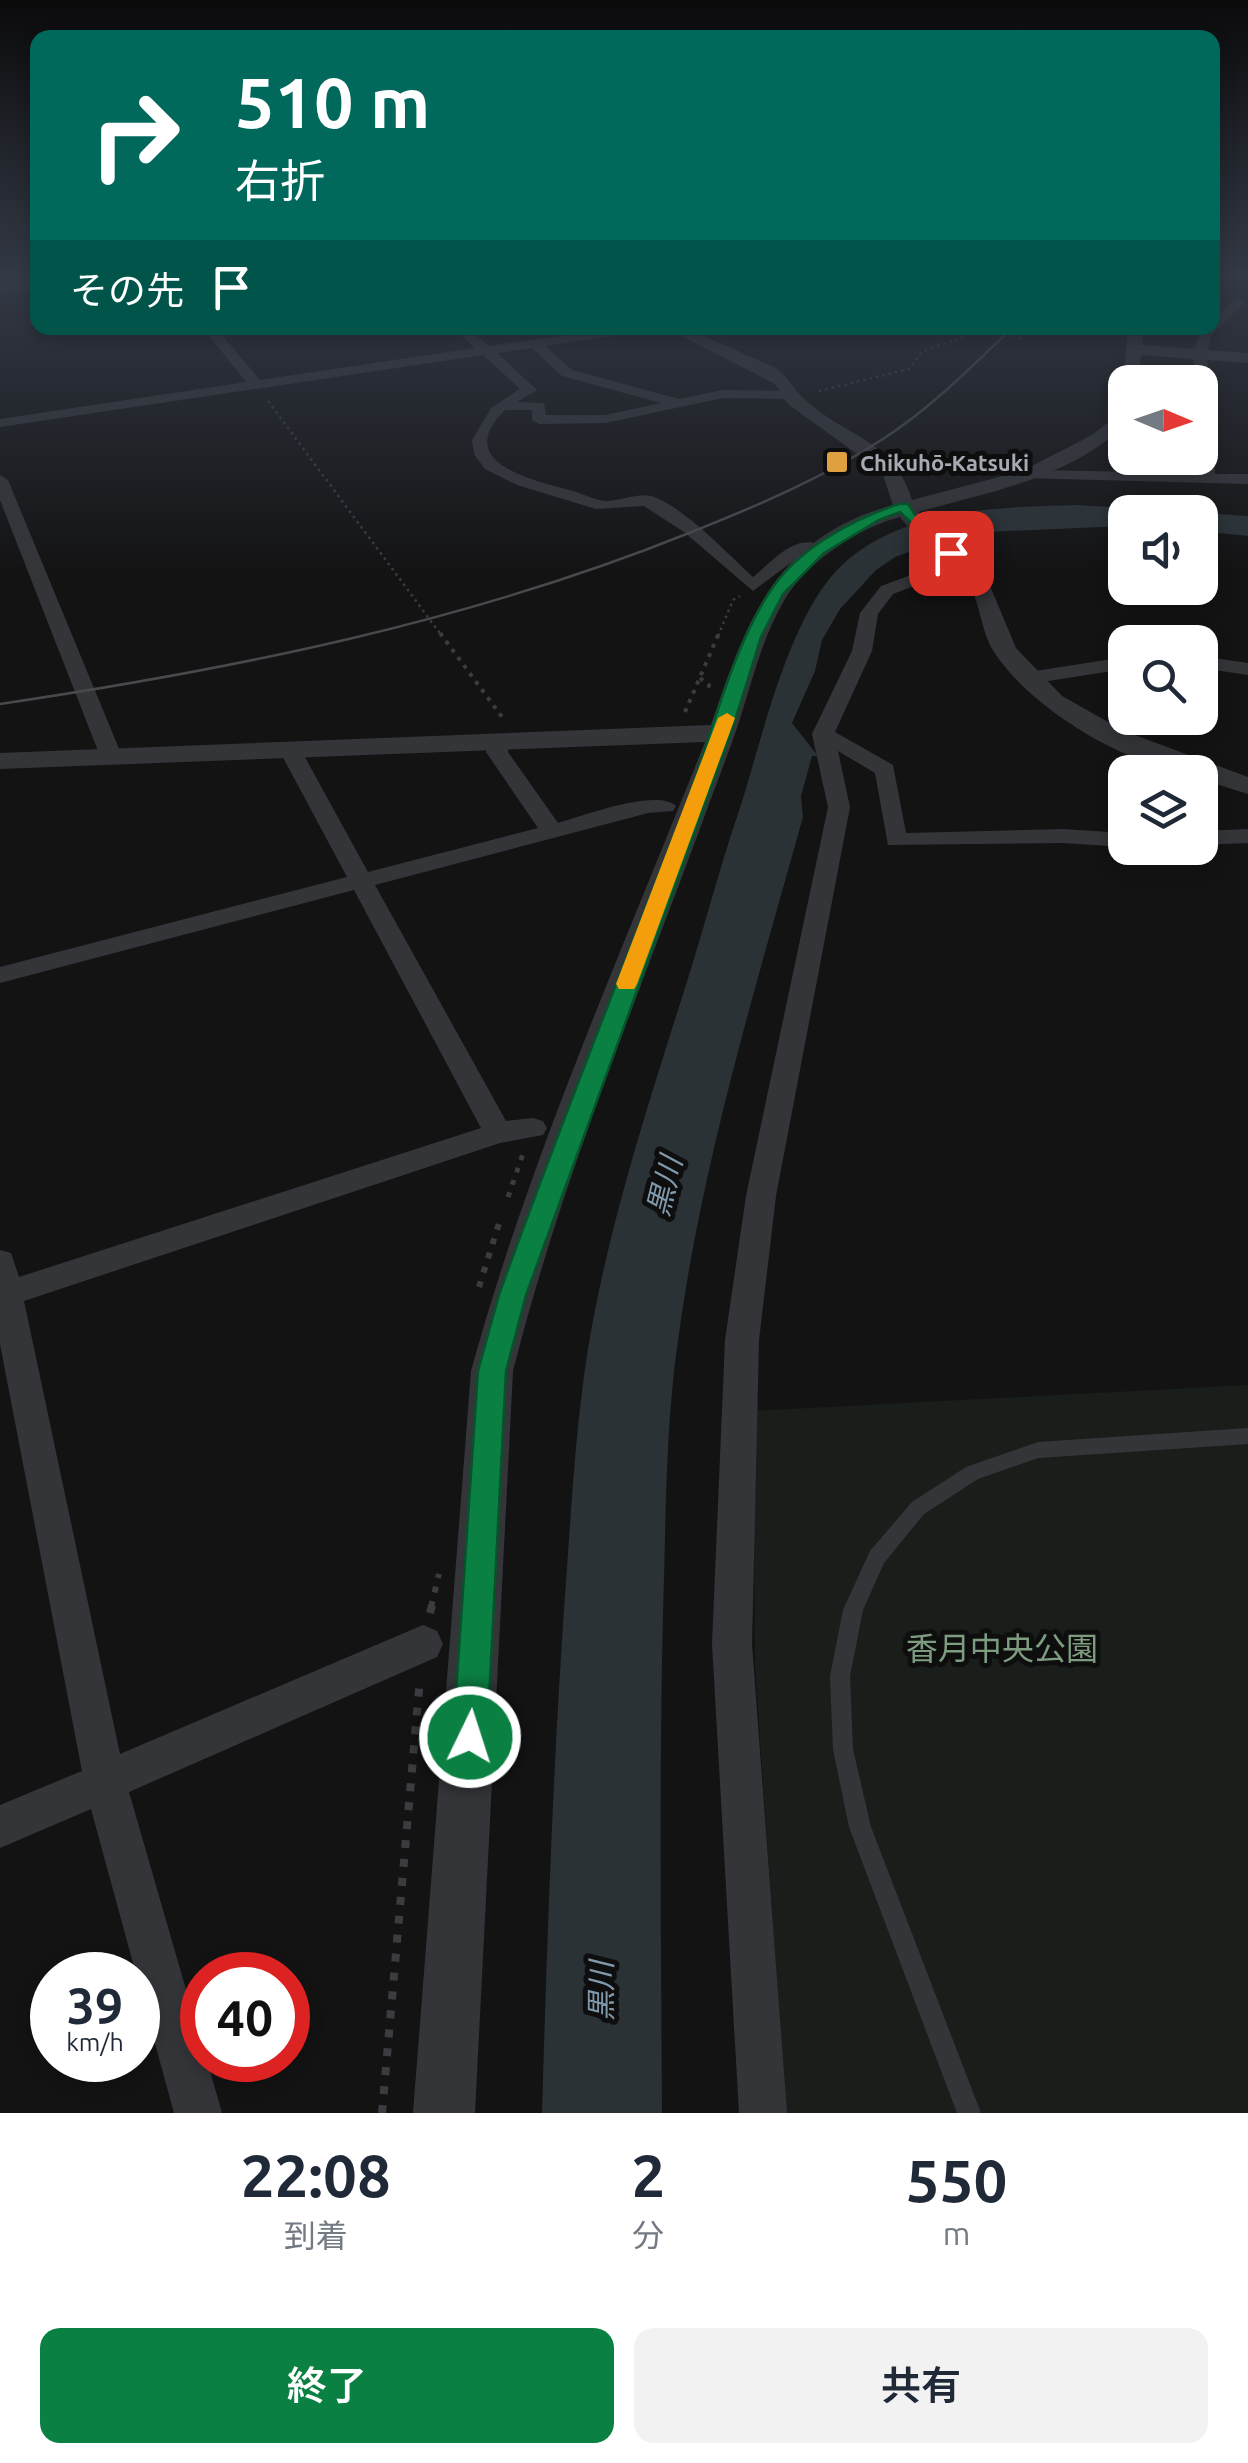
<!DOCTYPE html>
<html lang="ja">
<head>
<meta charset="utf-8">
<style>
  :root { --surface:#fff; --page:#f2f2f3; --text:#1f2937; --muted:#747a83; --accent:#0b8043 }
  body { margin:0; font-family:Ubuntu,"Noto Sans JP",sans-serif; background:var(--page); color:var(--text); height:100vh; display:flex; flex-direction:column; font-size:38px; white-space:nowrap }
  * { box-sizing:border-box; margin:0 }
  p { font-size:32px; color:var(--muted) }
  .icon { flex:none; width:55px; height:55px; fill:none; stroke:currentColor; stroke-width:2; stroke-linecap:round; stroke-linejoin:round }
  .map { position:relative; height:2113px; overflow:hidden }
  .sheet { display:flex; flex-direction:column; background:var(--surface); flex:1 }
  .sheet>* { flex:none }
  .top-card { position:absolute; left:30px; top:30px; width:1190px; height:305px; border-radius:20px; box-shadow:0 5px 15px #0003; background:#00695c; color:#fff; overflow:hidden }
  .needle { width:65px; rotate:92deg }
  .tools { position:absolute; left:1108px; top:365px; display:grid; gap:20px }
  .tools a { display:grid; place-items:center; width:110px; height:110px; border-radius:20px; background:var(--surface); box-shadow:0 5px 15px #0003; font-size:50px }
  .speed { position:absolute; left:30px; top:1952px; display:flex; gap:20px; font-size:50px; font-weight:700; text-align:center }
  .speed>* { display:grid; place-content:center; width:130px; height:130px; border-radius:50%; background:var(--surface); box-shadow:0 5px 15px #0003; line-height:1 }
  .speed small { font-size:25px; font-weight:400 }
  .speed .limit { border:15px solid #d22; background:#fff; color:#111 }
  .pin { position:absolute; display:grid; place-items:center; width:85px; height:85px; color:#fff; margin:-42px; border-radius:20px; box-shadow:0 5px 15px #0006 }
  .me { position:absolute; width:110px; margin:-55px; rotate:4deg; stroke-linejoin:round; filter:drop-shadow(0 0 8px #0008) }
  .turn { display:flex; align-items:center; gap:35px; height:210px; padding:0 40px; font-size:45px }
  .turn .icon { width:130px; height:130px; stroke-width:2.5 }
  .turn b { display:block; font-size:70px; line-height:85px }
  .then { display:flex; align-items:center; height:95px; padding:0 40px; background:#0003; gap:20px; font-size:38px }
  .eta { display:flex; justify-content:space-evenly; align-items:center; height:170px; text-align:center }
  .eta b { font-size:60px; font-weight:600; line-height:70px }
  .cta { display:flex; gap:20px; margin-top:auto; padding:20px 40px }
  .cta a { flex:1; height:115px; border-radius:20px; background:var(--accent); color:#fff; font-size:40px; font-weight:600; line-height:115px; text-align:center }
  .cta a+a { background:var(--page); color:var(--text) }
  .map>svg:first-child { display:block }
  .green { fill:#191e1a }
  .water { fill:#2a3236 }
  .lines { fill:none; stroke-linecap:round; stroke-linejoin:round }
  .path-far4 { stroke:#3a3c40; stroke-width:2.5; stroke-dasharray:2.5 4; stroke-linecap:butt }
  .path-far3 { stroke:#3a3c40; stroke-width:4; stroke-dasharray:4 6; stroke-linecap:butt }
  .path-far2 { stroke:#3a3c40; stroke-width:5; stroke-dasharray:5 8; stroke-linecap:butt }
  .path-far1 { stroke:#3a3c40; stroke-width:6; stroke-dasharray:6 9; stroke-linecap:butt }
  .path { stroke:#3a3c40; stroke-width:8; stroke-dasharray:8 11; stroke-linecap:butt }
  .service { fill:#343539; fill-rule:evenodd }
  .minor { fill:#343539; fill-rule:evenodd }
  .tertiary { fill:#343539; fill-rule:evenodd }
  .tram { stroke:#47494d; stroke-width:2.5 }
  .route { fill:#0b8043; stroke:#07532c; stroke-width:2.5 }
  .slow { fill:#f59e0b }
  .poi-dot { fill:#dfa140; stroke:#0e0e0f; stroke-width:4 }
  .labels { text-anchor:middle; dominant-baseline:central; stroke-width:10; stroke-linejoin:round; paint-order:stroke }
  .far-poi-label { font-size:22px; font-weight:bold; fill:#a6aab3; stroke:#0e0e0f; text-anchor:start }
  .water-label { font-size:30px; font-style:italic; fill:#8099ab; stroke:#0e0e0f }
  .near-park-label { font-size:32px; fill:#7e9c7f; stroke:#0e0e0f }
</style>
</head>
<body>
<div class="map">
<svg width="1248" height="2113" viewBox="0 0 1248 2113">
  <rect width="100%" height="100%" fill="#131314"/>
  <path class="green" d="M1248,1385V2113H786L755,1666L753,1411Z"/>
  <path class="water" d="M1078,505L1248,516V536L1200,531V512H1125V526L961,533L895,557L876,570L840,609L822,640L815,671L792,723L818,756H812L801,796L803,817C755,989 702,1163 678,1340C665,1431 666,1521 663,1613C659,1779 661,1946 662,2113H542C547,1940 553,1767 565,1595C571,1515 575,1434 587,1355C607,1230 647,1108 685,988C704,929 719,869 739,811C762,740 788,616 842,565C903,508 1000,507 1078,505Z"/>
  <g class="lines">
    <g class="path-far4">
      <path d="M995,328L1025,340"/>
      <path d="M819,391L909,369L923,351L989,328"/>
      <path d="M268,401L442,636"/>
      <path d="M718,636L733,600L740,596"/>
    </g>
    <g class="path-far3">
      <path d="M440,633L505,721"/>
      <path d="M700,678L709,685L708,690"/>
      <path d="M685,712L719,633"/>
    </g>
    <path class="path-far2" d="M508,1197L524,1151"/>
    <g class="path-far1">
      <path d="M479,1287L501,1217"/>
      <path d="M431,1607L439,1574"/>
    </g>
    <g class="path">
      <path d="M430,1613L432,1605"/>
      <path d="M382,2113L420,1678"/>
    </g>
    <path class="service" d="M1248,1428V1444L1038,1458L978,1479L924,1514L884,1563L863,1610L850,1676L853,1749L871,1827L981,2113H957L849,1827L833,1749L830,1676L843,1610L870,1551L912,1502L966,1467L1038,1442Z"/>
    <g class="minor">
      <path d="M38,281V289L0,295V287Z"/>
      <path d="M1236,298L1246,301L1211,336L1207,354L1215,474H1248V484L1023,478L1021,475L1029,470L1199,473L1200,382H1195L1193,354L1200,332L1212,328V321Z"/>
      <path d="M203,328H216L260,380L475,348L454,328H467L489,346L616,328H645L639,332L545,346L572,370L679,399L723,390L791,391L798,395L791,399L723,398L605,423L539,424L532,420V410H505C452,463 531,479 569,490C582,493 593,500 606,501C620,501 638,493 651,496C682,505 729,555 753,577C776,558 799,529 828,549L819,554L807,551L753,591L684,532L644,506L596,509L517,485L485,469L474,454L472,440L491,408L520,389L483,355L0,427V419L246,382ZM532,348L562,376L661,403L605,415H546L544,403L517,402L537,390L497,353Z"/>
      <path d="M0,475L8,480L122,756L119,761L111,762L100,756L0,500Z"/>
      <path d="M960,557L966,558V566L893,594L878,614L872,651L835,732L893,765L906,833L1063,829L1125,833V847L1063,843L888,845L875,773L838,751L850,807L776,1196L759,1340L752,1644L787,2113H739L712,1644L725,1340L746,1196L828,807L812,734L852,651L860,613L881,586Z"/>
      <path d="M1200,656L1248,663V675L1200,668Z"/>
      <path d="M1125,657V669L1029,684L1019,678L1029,672Z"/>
      <path d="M498,736L509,742L508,752L558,823C583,816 657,788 676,806L673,811L648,813L375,885L506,1121L533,1118L543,1121L547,1128L543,1135L500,1143L24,1301L120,1754L423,1625L437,1631L443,1644L437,1657L129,1792L202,2045V2060H207L222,2113H174L91,1809L0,1848V1805L82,1771L0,1344V1250L11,1253L19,1277L481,1128L354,890L0,983V967L347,877L279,750L282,745L290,744L301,750L368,872L538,828L486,752L490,737Z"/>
      <path d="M1248,829V843L1200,845V831Z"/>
    </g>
    <g class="tertiary">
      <path d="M666,328H686L776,368C788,377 792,387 802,397C843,437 894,438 912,500L1022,471L1092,435L1125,409V425C1069,478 990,492 918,512L985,574L1016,648L1062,696L1124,731L1248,777V794L1200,779V772C1132,772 1030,708 994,652C980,630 981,601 966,580C948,555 918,542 900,517C858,528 808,561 785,599C760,641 751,688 735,734C724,765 712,795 701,826C634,1006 560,1185 513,1371L475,2113H413L471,1371C530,1156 623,949 705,742L0,769V753L711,725C746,621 775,537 893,505L882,472L788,404L775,384Z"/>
      <path d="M1128,328H1144L1142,345L1248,353V363L1141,355L1138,382L1123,386Z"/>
    </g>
    <path class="tram" d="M0,704C235,669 468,622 689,533C757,506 825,477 886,437C933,406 972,366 1012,328"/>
  </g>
  <linearGradient id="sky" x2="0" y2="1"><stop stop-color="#0a0a0b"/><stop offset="0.48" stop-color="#333945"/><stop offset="1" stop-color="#333945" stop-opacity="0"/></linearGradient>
  <rect width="1248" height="573" fill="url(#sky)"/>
  <path class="route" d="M899,504H908L916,516L958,553L946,556L900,512L879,520L824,553L783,594L761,637L731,733L526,1295L506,1371L487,1737L482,1749L470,1754L458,1749L453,1737L478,1371L499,1295C558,1130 623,968 686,804C711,738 731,651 769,593C797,549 851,520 899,504Z"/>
  <path class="slow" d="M727,713L735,718L637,984L634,989H619L616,984L718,718Z"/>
  <rect class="poi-dot" x="825" y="450" width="24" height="24" rx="5"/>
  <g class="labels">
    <g class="far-poi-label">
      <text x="860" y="462">Chikuhō-Katsuki</text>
    </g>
    <g class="water-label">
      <text transform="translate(664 1186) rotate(-76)">黒川</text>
      <text transform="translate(601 1991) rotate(-90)">黒川</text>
    </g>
    <g class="near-park-label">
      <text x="1002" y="1648">香月中央公園</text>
    </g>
  </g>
</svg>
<div class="tools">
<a><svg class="needle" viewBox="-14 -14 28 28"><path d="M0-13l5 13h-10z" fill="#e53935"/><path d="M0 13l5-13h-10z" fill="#747a83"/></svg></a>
<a><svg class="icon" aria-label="sound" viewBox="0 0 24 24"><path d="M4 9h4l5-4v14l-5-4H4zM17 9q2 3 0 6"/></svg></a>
<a><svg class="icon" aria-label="search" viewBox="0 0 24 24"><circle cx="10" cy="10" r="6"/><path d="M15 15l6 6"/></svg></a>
<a><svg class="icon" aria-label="layers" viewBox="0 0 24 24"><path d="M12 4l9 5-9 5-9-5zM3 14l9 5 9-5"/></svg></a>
</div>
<div class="speed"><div>39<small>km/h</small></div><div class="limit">40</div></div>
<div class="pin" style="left:951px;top:553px;background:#d93025"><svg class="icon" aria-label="arrive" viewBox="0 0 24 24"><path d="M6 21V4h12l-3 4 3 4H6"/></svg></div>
<svg class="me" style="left:470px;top:1737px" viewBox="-20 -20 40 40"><circle r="17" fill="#0b8043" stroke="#fff" stroke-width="3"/><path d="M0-11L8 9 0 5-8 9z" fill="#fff"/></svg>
<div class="top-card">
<div class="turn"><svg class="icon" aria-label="right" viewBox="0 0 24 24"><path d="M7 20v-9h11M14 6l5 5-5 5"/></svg><div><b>510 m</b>右折</div></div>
<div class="then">その先<svg class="icon" aria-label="arrive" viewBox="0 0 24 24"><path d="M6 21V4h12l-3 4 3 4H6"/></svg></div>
</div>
</div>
<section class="sheet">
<div class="eta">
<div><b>22:08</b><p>到着</p></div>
<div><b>2</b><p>分</p></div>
<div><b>550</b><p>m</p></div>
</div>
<div class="cta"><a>終了</a><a>共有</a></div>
</section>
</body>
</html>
